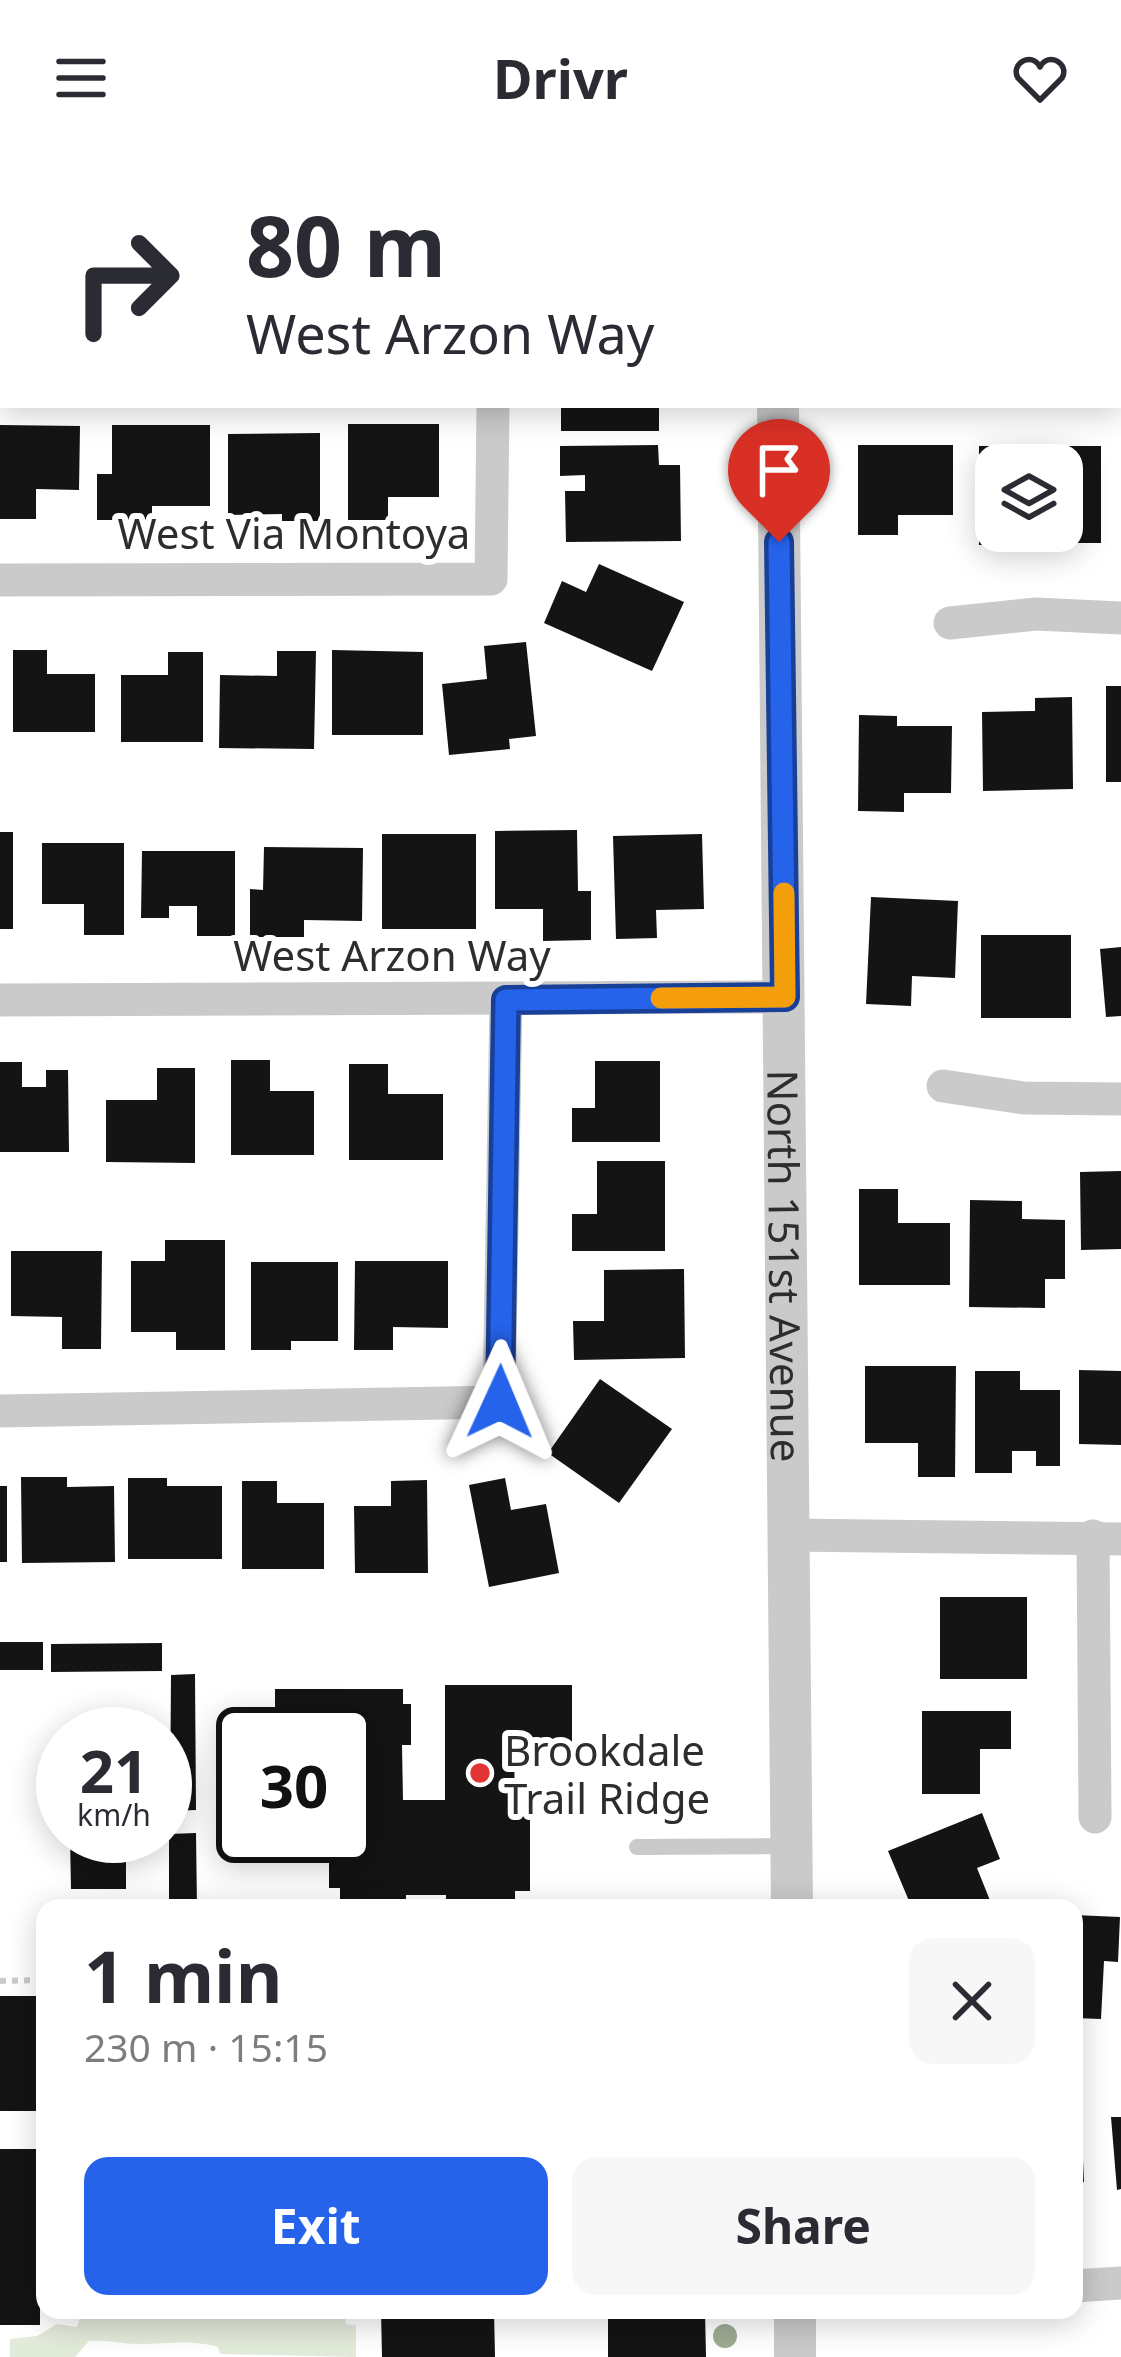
<!DOCTYPE html>
<html lang="en">
<head>
<meta charset="utf-8">
<style>
  :root { --surface:#fff; --page:#f7f7f7; --text:#2b2b33; --muted:#7c7c81; --accent:#2563eb }
  body { margin:0; font-family:"Noto Sans",sans-serif; background:var(--page); color:var(--text); height:100vh; display:flex; flex-direction:column; font-size:45px; white-space:nowrap }
  * { box-sizing:border-box; margin:0 }
  p { font-size:39px; color:var(--muted) }
  .icon { flex:none; width:66px; height:66px; fill:none; stroke:currentColor; stroke-width:2; stroke-linecap:round; stroke-linejoin:round }
  .map { position:relative; flex:1; overflow:hidden }
  .sheet { position:absolute; left:36px; top:1743px; width:1047px; height:420px; display:flex; flex-direction:column; background:var(--surface); border-radius:24px; box-shadow:0 6px 30px #0003 }
  .sheet>* { flex:none }
  .hud { position:absolute; left:0px; top:0px; width:1122px; height:252px; box-shadow:0 6px 30px #0003; background:#fff; color:var(--text); overflow:hidden }
  .fabs { position:absolute; left:975px; top:288px; display:grid; gap:24px }
  .fabs a { display:grid; place-items:center; width:108px; height:108px; border-radius:24px; background:var(--surface); box-shadow:0 6px 30px #0003; font-size:60px }
  .speed { position:absolute; left:36px; top:1551px; display:flex; gap:24px; font-size:60px; font-weight:700; text-align:center }
  .speed>* { display:grid; place-content:center; width:156px; height:156px; border-radius:50%; background:var(--surface); box-shadow:0 6px 30px #0003; line-height:1 }
  .speed small { font-size:30px; font-weight:400 }
  .speed .limit { border:6px solid #111; border-radius:18px; background:#fff; color:#111 }
  .pin { position:absolute; display:grid; place-items:center; width:102px; height:102px; color:#fff; margin:-123px -51px; border-radius:50% 50% 50% 0; rotate:-45deg; box-shadow:0 0 12px #0007 }
  .pin .icon { rotate:45deg }
  .me { position:absolute; width:132px; margin:-66px; rotate:1deg; stroke-linejoin:round; filter:drop-shadow(0 0 9px #0008) }
  .turn { display:flex; align-items:center; gap:42px; height:252px; padding:0 48px; font-size:54px }
  .turn .icon { width:156px; height:156px; stroke-width:2.5 }
  .turn b { display:block; font-size:84px; line-height:102px }
  .round { display:grid; place-items:center; flex:none; width:126px; height:126px; border-radius:24px; background:var(--page) }
  .summary { display:flex; align-items:center; justify-content:space-between; height:204px; padding:0 48px }
  h1 { font-size:72px; font-weight:700; line-height:90px }
  .button { display:flex; gap:24px; margin-top:auto; padding:24px 48px }
  .button a { flex:1; height:138px; border-radius:24px; background:var(--accent); color:#fff; font-size:48px; font-weight:700; line-height:138px; text-align:center }
  .button a+a { background:var(--page); color:var(--text) }
  header { display:flex; justify-content:space-between; align-items:center; height:156px; padding:0 48px; background:var(--surface); font-size:54px; font-weight:700 }
  .map>svg:first-child { display:block }
  .green { fill:#e2eada }
  .building { fill:#141414 }
  .lines { fill:none; stroke-linecap:round; stroke-linejoin:round }
  .path { stroke:#cacaca; stroke-width:6; stroke-dasharray:6 6; stroke-linecap:butt }
  .service { stroke:#cacaca; stroke-width:16 }
  .minor { stroke:#cacaca; stroke-width:33 }
  .tertiary { stroke:#cacaca; stroke-width:42 }
  .tree { fill:#9dab93 }
  .route-casing { stroke:#184099; stroke-width:30 }
  .route { stroke:#2563eb; stroke-width:21 }
  .slow { stroke:#f59e0b; stroke-width:21 }
  .poi-dot { fill:#e13234; stroke:#fff; stroke-width:4.5 }
  .labels { text-anchor:middle; dominant-baseline:central; stroke-width:12; stroke-linejoin:round; paint-order:stroke }
  .street-label { font-size:42px; fill:#2d2d2d; stroke:#fff }
  .poi-label { font-size:42px; fill:#2d2d2d; stroke:#fff; text-anchor:start }
</style>
</head>
<body>
<header><svg class="icon" aria-label="menu" viewBox="0 0 24 24"><path d="M4 6h16M4 12h16M4 18h16"/></svg>Drivr<svg class="icon" aria-label="heart" viewBox="0 0 24 24"><path d="M12 20l-8-8c-3-5 5-10 8-4 3-6 11-1 8 4z"/></svg></header>
<div class="map">
<svg width="1121" height="2201" viewBox="0 0 1121 2201">
  <rect width="100%" height="100%" fill="#fff"/>
  <path class="green" d="M82,2154H345L346,2168L356,2169V2201L220,2198L218,2191C191,2183 167,2188 139,2188C122,2188 106,2184 89,2185L75,2201H10V2183L37,2180L57,2168L77,2171Z"/>
  <g class="building">
    <rect x="561" y="249" width="98" height="26"/>
    <path d="M348,268H439V341H388V364H348Z"/>
    <path d="M0,269L80,270L79,334L36,333V363H0Z"/>
    <path d="M112,269H210V350H152V364H97V318H112Z"/>
    <path d="M320,277V365H282V358L228,359V278Z"/>
    <path d="M658,289L659,309H680L681,385L566,386L565,335H585V319L560,320V290Z"/>
    <path d="M858,289H953V359H898V379H858Z"/>
    <path d="M979,290H1101V387H1057V375H1062V309H996V375H1030V389H979Z"/>
    <path d="M599,408L684,446L652,515L544,467L562,425L586,436Z"/>
    <path d="M526,486L536,580L509,583L510,593L449,599L442,528L487,523L484,490Z"/>
    <path d="M13,494H47V518H95V576H13Z"/>
    <path d="M332,494L423,496V579H332Z"/>
    <path d="M277,495H316L314,593L219,592L220,519L277,520Z"/>
    <path d="M168,496H203V586H121V519H168Z"/>
    <rect x="1106" y="530" width="15" height="96"/>
    <path d="M1072,541L1073,633L983,635L982,556L1035,555V542Z"/>
    <path d="M859,559L897,560V570H952L951,637H904V656L858,655Z"/>
    <path d="M577,674L578,735H591V784L543,785V753H495V675Z"/>
    <rect x="0" y="676" width="13" height="97"/>
    <rect x="382" y="678" width="94" height="95"/>
    <path d="M702,678L704,753L656,754L657,782L616,783L613,680Z"/>
    <path d="M42,687H124V779H84V748H42Z"/>
    <path d="M264,691L363,692L362,765L304,764V781H250V733L263,734Z"/>
    <path d="M142,695H235V780H197V750H169V762H141Z"/>
    <path d="M871,741L958,745L955,822L912,820L911,850L866,848Z"/>
    <rect x="981" y="779" width="90" height="83"/>
    <path d="M1121,791V860L1106,861L1100,793Z"/>
    <path d="M231,904H270V935H314V999H231Z"/>
    <path d="M595,905H660V986H572V952H595Z"/>
    <path d="M0,906H22V931H46V914H68L69,996H0Z"/>
    <path d="M349,908H388V938H443V1004H349Z"/>
    <path d="M157,912H195V1007L106,1006V944H157Z"/>
    <path d="M597,1005H665V1095H572V1058H597Z"/>
    <path d="M1121,1015V1093L1081,1094L1080,1016Z"/>
    <path d="M859,1033H898V1067H950V1129H859Z"/>
    <path d="M970,1044L1022,1045V1063L1065,1064V1123H1045V1152L969,1151Z"/>
    <path d="M165,1084H225V1194H176V1176H131V1105H165Z"/>
    <path d="M11,1095H102L101,1193H62V1161L11,1160Z"/>
    <path d="M355,1105H448V1172L393,1171V1194H354Z"/>
    <path d="M251,1106H338V1185H291V1194H251Z"/>
    <path d="M684,1113L685,1202L574,1204L573,1165H604V1114Z"/>
    <path d="M865,1210H956L955,1321H918V1287H865Z"/>
    <path d="M1079,1214L1121,1215V1289L1079,1288Z"/>
    <path d="M975,1215H1020V1234H1060V1310H1036V1295H1012V1317H975Z"/>
    <path d="M600,1223L672,1273L619,1347L548,1297Z"/>
    <path d="M21,1321H67V1331L114,1330L115,1406L22,1407Z"/>
    <path d="M128,1322H167V1330H222V1403H128Z"/>
    <path d="M505,1322L511,1354L546,1348L559,1417L489,1431L469,1329Z"/>
    <path d="M427,1324L428,1417H355L354,1350H391V1325Z"/>
    <path d="M242,1325H277V1347H324V1413H242Z"/>
    <rect x="0" y="1330" width="7" height="76"/>
    <rect x="940" y="1441" width="87" height="82"/>
    <rect x="0" y="1486" width="43" height="28"/>
    <path d="M162,1487V1515L51,1516V1488Z"/>
    <path d="M195,1518L196,1654L170,1655L171,1519Z"/>
    <path d="M445,1529H572V1590L514,1591L515,1651H530V1735H515V1752H446V1739H406V1752H340V1732H329V1680H345V1578H275V1533H403V1548H411V1589H402L403,1644H445Z"/>
    <path d="M922,1555H1011V1593H980V1638H922Z"/>
    <path d="M982,1657L1000,1703L977,1712L993,1752H912L888,1695Z"/>
    <path d="M196,1677L197,1752H169V1678Z"/>
    <path d="M70,1680H126V1733H71Z"/>
    <path d="M1074,1759L1120,1761L1118,1806L1104,1805L1101,1863L1074,1862Z"/>
    <rect x="0" y="1840" width="45" height="115"/>
    <path d="M1074,1921H1079L1084,2026H1074Z"/>
    <path d="M1111,1961H1121V2033L1117,2034Z"/>
    <rect x="0" y="1993" width="40" height="176"/>
    <path d="M381,2154H494L495,2201H382Z"/>
    <path d="M659,2154H705L706,2201H608V2158Z"/>
  </g>
  <g class="lines">
    <path class="path" d="M0,1825L45,1824"/>
    <path class="service" d="M637,1691L790,1690"/>
    <g class="minor">
      <path d="M0,6H3"/>
      <path d="M1119,21H1121"/>
      <path d="M0,424L491,423L493,249"/>
      <path d="M950,467L1036,458L1121,462"/>
      <path d="M0,844L785,841"/>
      <path d="M943,930L1024,942L1121,943"/>
      <path d="M0,1255L499,1246L506,844"/>
      <path d="M788,1379L1121,1383"/>
      <path d="M1093,1380L1095,1661"/>
      <path d="M1074,2130L1121,2127"/>
    </g>
    <g class="tertiary">
      <path d="M775,0V3"/>
      <path id="s1" d="M778,249L792,1752"/>
      <path d="M795,2154V2201"/>
    </g>
  </g>
  <circle class="tree" cx="725" cy="2180" r="12"/>
  <g class="lines">
    <defs>
      <path id="route" d="M500,1246L506,844L785,841L779,386"/>
    </defs>
    <use href="#route" class="route-casing"/>
    <use href="#route" class="route"/>
    <path class="slow" d="M661,842L785,841L784,737"/>
  </g>
  <circle class="poi-dot" cx="480" cy="1617" r="12"/>
  <g class="labels">
    <g class="street-label">
      <text x="294" y="376">West Via Montoya</text>
      <text x="392" y="798">West Arzon Way</text>
      <text stroke="none"><textPath href="#s1" startOffset="861">North 151st Avenue</textPath></text>
    </g>
    <g class="poi-label">
      <text x="504" y="1593">Brookdale<tspan x="504" dy="48">Trail Ridge</tspan></text>
    </g>
  </g>
</svg>
<div class="fabs">
<a><svg class="icon" aria-label="layers" viewBox="0 0 24 24"><path d="M12 4l9 5-9 5-9-5zM3 14l9 5 9-5"/></svg></a>
</div>
<div class="speed"><div>21<small>km/h</small></div><div class="limit">30</div></div>
<div class="pin" style="left:779px;top:386px;background:#d93025"><svg class="icon" aria-label="arrive" viewBox="0 0 24 24"><path d="M6 21V4h12l-3 4 3 4H6"/></svg></div>
<svg class="me" style="left:500px;top:1246px" viewBox="-20 -20 40 40"><path d="M0-17L14 15 0 8-14 15z" fill="#2563eb" stroke="#fff" stroke-width="4"/></svg>
<div class="hud">
<div class="turn"><svg class="icon" aria-label="right" viewBox="0 0 24 24"><path d="M7 20v-9h11M14 6l5 5-5 5"/></svg><div><b>80 m</b>West Arzon Way</div></div>
</div>
<section class="sheet">
<div class="summary"><div><h1>1 min</h1><p>230 m · 15:15</p></div><a class="round"><svg class="icon" aria-label="close" viewBox="0 0 24 24"><path d="M6 6l12 12M18 6L6 18"/></svg></a></div>
<div class="button"><a>Exit</a><a>Share</a></div>
</section>
</div>
</body>
</html>
